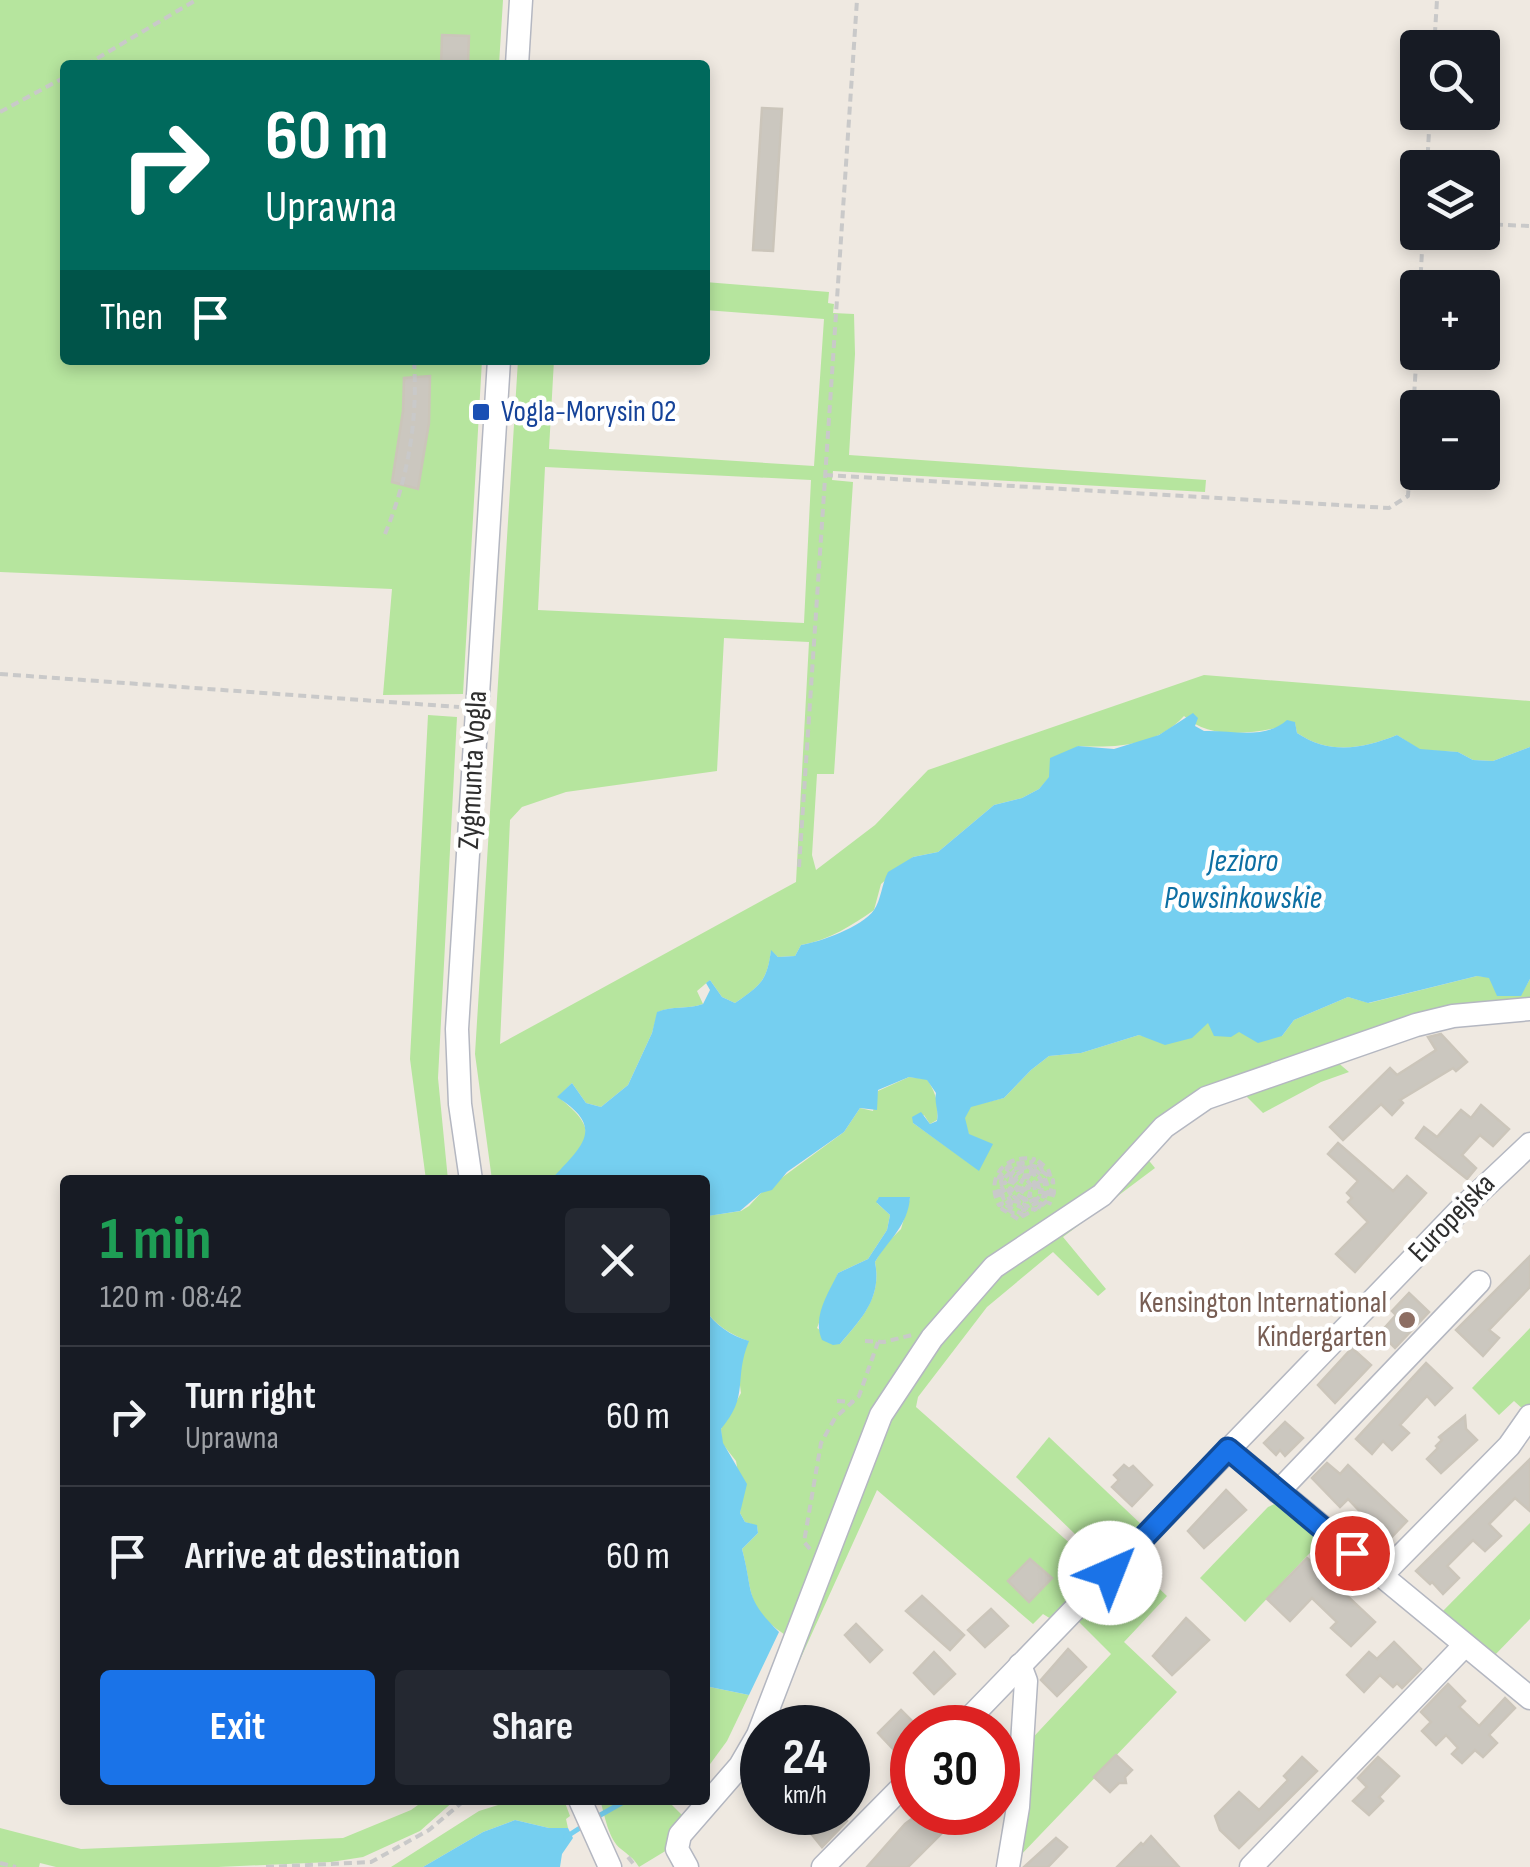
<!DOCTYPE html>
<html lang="en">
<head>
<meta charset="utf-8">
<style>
  :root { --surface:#171b24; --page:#242831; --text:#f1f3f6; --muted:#9ea1a6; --line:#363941; --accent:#1a73e8 }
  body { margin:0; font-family:"Sofia Sans Condensed",sans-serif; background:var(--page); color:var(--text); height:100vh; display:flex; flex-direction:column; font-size:38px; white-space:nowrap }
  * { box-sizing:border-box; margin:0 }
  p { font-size:32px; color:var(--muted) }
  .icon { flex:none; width:55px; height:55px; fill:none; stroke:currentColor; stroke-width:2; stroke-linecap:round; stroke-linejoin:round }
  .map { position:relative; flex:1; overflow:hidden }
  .sheet { position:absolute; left:60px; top:1175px; width:650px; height:630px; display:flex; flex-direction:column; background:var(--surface); border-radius:10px; box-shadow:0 5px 15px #0003 }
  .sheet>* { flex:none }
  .banner { position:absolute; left:60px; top:60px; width:650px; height:305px; border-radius:10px; box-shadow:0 5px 15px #0003; background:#00695c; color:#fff; overflow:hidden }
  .tools { position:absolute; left:1400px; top:30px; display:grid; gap:20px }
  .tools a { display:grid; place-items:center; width:100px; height:100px; border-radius:10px; background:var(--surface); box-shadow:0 5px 15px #0003; font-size:50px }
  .speed { position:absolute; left:740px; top:1705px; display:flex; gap:20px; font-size:50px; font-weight:700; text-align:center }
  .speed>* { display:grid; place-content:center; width:130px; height:130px; border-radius:50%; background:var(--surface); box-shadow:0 5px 15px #0003; line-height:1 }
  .speed small { font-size:25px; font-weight:400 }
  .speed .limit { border:15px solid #d22; background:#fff; color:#111 }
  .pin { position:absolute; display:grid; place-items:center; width:85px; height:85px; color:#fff; margin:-42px; border:5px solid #fff; border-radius:50%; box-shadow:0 2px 10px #0007 }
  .me { position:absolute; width:110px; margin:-55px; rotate:44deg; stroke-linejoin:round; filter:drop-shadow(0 0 8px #0008) }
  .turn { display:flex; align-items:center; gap:35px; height:210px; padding:0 40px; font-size:45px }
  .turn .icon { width:130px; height:130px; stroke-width:2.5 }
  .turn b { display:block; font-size:70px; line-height:85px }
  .then { display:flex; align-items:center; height:95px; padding:0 40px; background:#0003; gap:20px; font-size:38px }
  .round { display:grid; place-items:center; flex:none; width:105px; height:105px; border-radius:10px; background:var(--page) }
  .headline { display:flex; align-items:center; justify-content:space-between; height:170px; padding:0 40px }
  h1 { font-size:60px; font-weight:700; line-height:75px; color:#1e9e55 }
  .button { display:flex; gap:20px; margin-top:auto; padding:20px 40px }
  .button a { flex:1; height:115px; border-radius:10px; background:var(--accent); color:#fff; font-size:40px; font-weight:700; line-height:115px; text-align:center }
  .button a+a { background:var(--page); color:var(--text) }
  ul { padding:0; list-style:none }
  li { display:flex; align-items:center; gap:30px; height:140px; padding:0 40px; border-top:2px solid var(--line) }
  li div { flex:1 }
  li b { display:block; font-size:38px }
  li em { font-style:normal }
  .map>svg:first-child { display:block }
  .green { fill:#b6e59e; fill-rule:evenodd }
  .water { fill:#75cff0 }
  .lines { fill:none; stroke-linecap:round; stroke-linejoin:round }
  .stream { stroke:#75cff0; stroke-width:5 }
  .building { fill:#cbc7bf; stroke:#cbc5ba; stroke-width:2.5 }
  .minor-casing { stroke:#b4b7c1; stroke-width:25 }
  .path { stroke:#c9c9c9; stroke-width:4; stroke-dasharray:8 5; stroke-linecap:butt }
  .minor { stroke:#fff; stroke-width:22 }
  .route-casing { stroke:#114b97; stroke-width:25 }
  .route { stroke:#1a73e8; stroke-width:18 }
  .transit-dot { fill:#1a4fb4; stroke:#fff; stroke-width:4 }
  .education-dot { fill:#8d6e63; stroke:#fff; stroke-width:4 }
  .labels { text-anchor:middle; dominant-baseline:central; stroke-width:9; stroke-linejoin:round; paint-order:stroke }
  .transit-label { font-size:30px; fill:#164399; stroke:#fff; text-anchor:start }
  .street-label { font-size:30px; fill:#2e2e2e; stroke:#fff }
  .education-label { font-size:30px; fill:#785e54; stroke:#fff; text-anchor:end }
  .water-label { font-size:32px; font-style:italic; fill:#0d6fa3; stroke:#fff }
</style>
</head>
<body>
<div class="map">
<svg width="1530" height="1867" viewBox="0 0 1530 1867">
  <rect width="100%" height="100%" fill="#efe9e1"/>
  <g class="green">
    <path d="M0,0H503L499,65H65V360H482L463,694L383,695L392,589L0,572Z"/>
    <path d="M705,282L829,292L828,303L834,304L833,313L854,314L855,354L849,455L1206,480L1205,492L833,471L832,480L853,482L834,774H817L812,855L816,870L875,825L928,770L1204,675L1530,701V747L1493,761L1473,760L1458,752L1420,750L1397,735C1362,749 1330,755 1297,733L1295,723C1261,733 1212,742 1184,716C1157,746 1116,748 1078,746L1039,789L1022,798L994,805L938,852L913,857L881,884L874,910C851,926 829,940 801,945L795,956L778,957L771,951C767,981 760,986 735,1003L722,997L710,980L697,991L703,1004C687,1010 673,1005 658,1012L652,1033L628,1085L601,1107L586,1103L572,1083L558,1097C605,1133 586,1145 551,1180H492L475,1054L518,360H554L549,449L814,466L824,319L705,310ZM545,467L811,480L804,623L538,610ZM724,638L809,642L796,882L500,1044L510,820L522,807L566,792L717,771Z"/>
    <path d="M428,715L457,717L438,1078L448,1180H426L410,1059Z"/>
    <path d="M1477,976L1489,977L1520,996L1530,979V1003L1197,1096L1121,1169L920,1346L790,1638C744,1609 754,1594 742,1549L758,1533L757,1526L745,1522L740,1513L742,1497L736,1461L722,1443L721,1429L741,1393L738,1371L748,1341C731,1335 714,1324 705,1309L707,1216L741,1211L749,1206L761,1193L844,1132L860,1108L873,1111L878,1091L909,1077L927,1079C936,1093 939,1104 937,1120L930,1124L924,1115L913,1123L979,1170L964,1118L971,1106L1004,1098L1031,1070L1049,1056L1081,1053L1139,1035L1155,1039L1209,1022L1239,1032L1282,1036L1294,1020L1348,997L1369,1003ZM878,1198H910L901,1229L885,1245L875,1262C882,1297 862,1318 840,1344L817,1328L838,1273L868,1259L887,1230L890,1215L877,1203Z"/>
    <path d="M1336,1061L1349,1072L1321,1082L1263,1113L1242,1092Z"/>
    <path d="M1146,1157L1155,1168L1063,1237L1106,1289L1098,1296L1053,1252L987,1307L918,1397L916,1407L1100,1570L1051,1619L1043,1614L1033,1624L877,1490L789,1684L882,1421L973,1298Z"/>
    <path d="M1530,1328V1406L1525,1411L1514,1401L1499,1415L1472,1388Z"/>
    <path d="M1049,1437L1143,1526L1106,1564L1016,1477Z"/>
    <path d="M1279,1502L1323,1539L1245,1622L1200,1578L1268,1507Z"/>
    <path d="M1530,1523V1619L1492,1658L1438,1616Z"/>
    <path d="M1134,1565L1167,1596L1124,1642L1177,1692L1017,1859L1025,1746L1111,1654L1079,1622Z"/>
    <path d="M705,1686L749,1695L727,1741L705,1771Z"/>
    <path d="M425,1800H455L420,1831L363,1857L331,1862L218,1867H56L40,1863L39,1867H0V1828L81,1849L343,1838L411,1810Z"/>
    <path d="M514,1800H564L570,1816L566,1819L568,1828H549L515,1820L483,1832L423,1867H391L479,1811Z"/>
    <path d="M600,1800H675L671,1804L686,1819L672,1847L639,1867C633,1857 629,1856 621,1849C608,1839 605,1815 600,1800Z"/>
  </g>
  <g class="water">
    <path d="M1193,713L1198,718L1195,726L1204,731C1232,730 1265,740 1287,720L1295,722L1297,733C1330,755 1362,749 1397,735L1420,749L1458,752L1473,760L1493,761L1530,747V979L1521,996H1497L1489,978L1477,976L1368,1003L1348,997L1294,1020L1282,1036L1258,1043L1239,1032L1231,1037L1214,1036L1208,1023L1192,1038L1165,1045L1139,1035L1081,1053L1049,1056L1031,1070L1004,1098L971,1107L965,1118L969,1134L993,1144L979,1171L913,1123L912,1117L921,1112L930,1124L937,1121C939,1110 934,1103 936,1093L927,1080L909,1077L878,1090L877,1110L860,1108L844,1132L787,1172L772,1190L761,1193L740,1211L708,1216L705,1221V1180H551C580,1147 608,1129 557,1097L572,1083L586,1103L601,1107L628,1085L652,1033L657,1012C673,1005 687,1010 703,1004L710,990L706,983L710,980L722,997L735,1003C761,985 767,981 771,950L778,957L795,956L801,945C820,942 862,927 874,910C881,900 882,883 888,872L913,857L938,852L994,805L1022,798L1039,789L1049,777L1050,758L1078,746L1114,749L1159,735Z"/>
    <path d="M879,1197H910C908,1226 889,1239 875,1262C882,1298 862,1318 840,1344L833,1345L822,1340C812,1317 828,1294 838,1273L868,1259L887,1230L890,1215L876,1202Z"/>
    <path d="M705,1309C714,1324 731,1336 749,1341C733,1380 750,1395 721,1429L723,1443L747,1484L740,1513L745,1522L757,1525L758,1533L742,1549C754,1593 743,1596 779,1632L749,1695L705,1686Z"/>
    <path d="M515,1820L549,1828H568L573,1838L562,1854L560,1867H423L483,1832Z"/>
  </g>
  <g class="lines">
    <g class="stream">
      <path d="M595,1818L627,1800"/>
      <path d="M566,1837L586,1824"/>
    </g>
  </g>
  <g class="building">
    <path d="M442,35L469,36L468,65H441Z"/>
    <path d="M762,108L782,109L773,251L753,250Z"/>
    <path d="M430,376L429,423L418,489L392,482L403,411L404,378Z"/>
    <path d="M1441,1034L1467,1062L1456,1071L1453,1068L1400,1100L1403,1103L1392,1115L1381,1104L1343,1140L1330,1127L1390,1068L1397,1075L1436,1050L1428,1037Z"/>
    <path d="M1481,1105L1509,1129L1493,1146L1480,1135L1462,1155L1476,1168L1467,1179L1416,1138L1424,1127L1437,1137L1461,1110L1471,1118Z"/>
    <path d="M1338,1143L1393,1191L1407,1176L1426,1193L1355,1272L1336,1254L1368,1222L1348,1202L1352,1198L1347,1193L1358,1181L1328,1154Z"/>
    <path d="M1530,1256V1287L1489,1330L1499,1338L1483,1356L1456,1330Z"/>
    <path d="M1409,1293L1429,1312L1395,1348L1380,1333L1396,1315L1392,1311Z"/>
    <path d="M1352,1348L1371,1365L1335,1403L1318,1385Z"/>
    <path d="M1426,1363L1452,1388L1435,1405L1427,1396L1400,1425L1409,1433L1392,1450L1383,1441L1372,1454L1356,1439Z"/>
    <path d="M1465,1416L1466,1429L1477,1440L1441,1473L1427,1459L1438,1448L1436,1446L1442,1440L1439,1437Z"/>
    <path d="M1285,1422L1303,1438L1285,1456L1280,1450L1276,1455L1264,1443Z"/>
    <path d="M1530,1459V1511L1515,1498L1489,1524L1501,1536L1485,1551L1473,1540L1447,1566L1459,1578L1443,1594L1432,1582L1430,1584L1416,1571Z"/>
    <path d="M1327,1463L1340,1474L1348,1465L1407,1521L1388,1541L1348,1499L1340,1507L1312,1478Z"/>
    <path d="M1124,1465L1129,1469L1133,1466L1152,1485L1132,1506L1112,1487L1119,1480L1114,1475Z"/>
    <path d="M1226,1490L1246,1510L1204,1548L1188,1531Z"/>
    <path d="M1307,1558L1375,1622L1351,1646L1331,1628L1337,1622L1312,1598L1290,1621L1267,1599Z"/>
    <path d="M1030,1559L1052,1578L1029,1602L1008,1581Z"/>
    <path d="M922,1596L964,1635L950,1650L906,1611Z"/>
    <path d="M991,1609L1008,1626L985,1647L968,1630Z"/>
    <path d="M1186,1618L1209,1640L1172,1675L1153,1656Z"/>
    <path d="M856,1624L882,1650L870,1662L845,1635Z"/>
    <path d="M1394,1642L1421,1669L1402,1688L1397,1683L1393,1687L1380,1675L1364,1692L1347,1675L1369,1652L1377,1659Z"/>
    <path d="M1068,1649L1086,1667L1057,1696L1041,1680Z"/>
    <path d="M934,1652L955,1674L934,1694L914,1673Z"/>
    <path d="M1448,1684L1465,1701L1459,1707L1479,1726L1505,1698L1515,1708L1489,1735L1497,1743L1483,1757L1475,1750L1462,1763L1452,1754L1458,1748L1446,1735L1436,1745L1422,1731L1431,1722L1421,1712Z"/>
    <path d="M901,1710L917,1726L893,1749L878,1733Z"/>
    <path d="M1116,1755L1132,1770L1125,1777L1126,1783H1119L1110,1792L1094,1777Z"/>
    <path d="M1302,1757L1317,1771L1239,1848L1220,1830L1215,1816L1239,1792L1259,1810L1288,1780L1284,1776Z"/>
    <path d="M1378,1757L1399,1776L1379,1797L1383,1801L1369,1815L1353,1801L1367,1787L1358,1778Z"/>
    <path d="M819,1812H840L847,1821L822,1847L804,1825Z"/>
    <path d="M921,1812H963L908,1867H867L905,1824Z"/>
    <path d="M1151,1836L1179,1867H1117L1141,1843L1143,1845Z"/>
    <path d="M1056,1838L1067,1847L1048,1867H1024Z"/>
  </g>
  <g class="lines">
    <defs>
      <g id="minor">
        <path d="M517,65L521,0"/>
        <path d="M471,1180L460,1104L457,1029L499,360"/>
        <path d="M1228,1449L1530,1698"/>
        <path d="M1278,1492L1479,1282"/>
        <path d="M1381,1576L1509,1446L1530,1416"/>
        <path d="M960,1728L1459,1211L1530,1144"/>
        <path d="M580,1800L610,1867"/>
        <path d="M687,1867L677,1849L680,1835L740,1766L758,1735L881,1415L932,1338L994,1267L1102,1195L1164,1127L1206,1098L1416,1025L1453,1016L1530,1009"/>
        <path d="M823,1867L912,1777"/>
        <path d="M1008,1867L1018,1807L1026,1681L1020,1665"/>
        <path d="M1251,1867L1464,1646"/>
      </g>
    </defs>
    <use href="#minor" class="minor-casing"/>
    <g class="path">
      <path d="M1434,48L1437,0"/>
      <path d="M86,65L196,0"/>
      <path d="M0,112L65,77"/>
      <path d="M1427,168L1430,112"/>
      <path d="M1482,224L1530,226"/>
      <path d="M1420,288L1423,232"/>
      <path d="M825,475L1389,508L1408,496L1418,331"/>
      <path d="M385,534C408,478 418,421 414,360"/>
      <path d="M0,674L459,707"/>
      <path d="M799,867L857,0"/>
      <path d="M1027,1188L1024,1190L1021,1187L1024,1185L1029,1188L1027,1180L1032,1187L1029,1196L1034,1195L1038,1198L1027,1207L1024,1204L1035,1199L1024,1200L1026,1194L1018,1189L1023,1179L1016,1188L1022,1198L1010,1188L1014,1197L1022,1203L1014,1201L1008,1190L1011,1178L1022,1171L1034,1174L1040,1190L1029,1175L1017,1176L1011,1185L1018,1178L1028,1177L1034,1184L1035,1192H1042L1040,1178L1029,1167C1045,1173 1049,1187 1041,1201L1023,1210L1036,1209L1023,1216L1029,1218"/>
      <path d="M1018,1219L1002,1209L1004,1207L1013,1213L1022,1214L1007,1206L999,1189L1007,1202L1021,1207L1012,1203L1001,1186L997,1189L1002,1204L999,1205C985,1179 1004,1154 1034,1159L1032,1162L1010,1164L999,1177V1184L1005,1183L1014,1171L1027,1167L1013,1169L1001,1182C1005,1162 1025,1159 1042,1170L1037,1160L1048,1169L1051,1178L1043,1172L1049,1190L1038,1209L1049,1199L1053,1180L1054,1193L1049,1205"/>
      <path d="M865,1341L884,1342L912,1335"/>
      <path d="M837,1401L854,1402"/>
      <path d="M810,1549L804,1542L821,1443L835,1418L859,1396L878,1342"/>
      <path d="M628,1857L636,1867"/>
      <path d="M0,1863L16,1867"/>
      <path d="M266,1867L371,1862L429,1830L465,1800"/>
    </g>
    <use href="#minor" class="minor"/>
  </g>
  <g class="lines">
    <defs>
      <path id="route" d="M1110,1573L1228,1449L1352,1553"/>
    </defs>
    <use href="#route" class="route-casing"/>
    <use href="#route" class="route"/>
  </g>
  <rect class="transit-dot" x="471" y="402" width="20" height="20" rx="5"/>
  <circle class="education-dot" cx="1407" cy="1320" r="10"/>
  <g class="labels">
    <g class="transit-label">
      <text x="501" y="412">Vogla-Morysin 02</text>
    </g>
    <g class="street-label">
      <text transform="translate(473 770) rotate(-87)">Zygmunta Vogla</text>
      <text transform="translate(1452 1218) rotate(-46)">Europejska</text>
    </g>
    <g class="education-label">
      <text x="1387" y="1303">Kensington International<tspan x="1387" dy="34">Kindergarten</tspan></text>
    </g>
    <g class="water-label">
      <text x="1243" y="861">Jezioro<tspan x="1243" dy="37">Powsinkowskie</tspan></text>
    </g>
  </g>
</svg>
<div class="tools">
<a><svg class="icon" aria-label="search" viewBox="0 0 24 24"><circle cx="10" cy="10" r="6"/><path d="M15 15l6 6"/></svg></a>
<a><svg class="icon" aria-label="layers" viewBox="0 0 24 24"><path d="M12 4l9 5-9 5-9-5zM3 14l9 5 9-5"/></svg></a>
<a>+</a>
<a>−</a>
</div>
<div class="speed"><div>24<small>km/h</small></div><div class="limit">30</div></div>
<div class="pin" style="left:1352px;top:1553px;background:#d93025"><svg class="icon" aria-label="arrive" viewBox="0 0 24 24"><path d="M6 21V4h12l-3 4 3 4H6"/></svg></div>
<svg class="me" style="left:1110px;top:1573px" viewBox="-20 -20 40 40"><circle r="19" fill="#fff"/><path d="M0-13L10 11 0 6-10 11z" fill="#1a73e8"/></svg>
<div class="banner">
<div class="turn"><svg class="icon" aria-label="right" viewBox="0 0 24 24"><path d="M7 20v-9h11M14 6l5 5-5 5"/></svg><div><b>60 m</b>Uprawna</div></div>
<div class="then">Then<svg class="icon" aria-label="arrive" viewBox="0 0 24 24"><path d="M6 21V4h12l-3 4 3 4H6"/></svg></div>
</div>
<section class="sheet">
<div class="headline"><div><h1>1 min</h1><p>120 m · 08:42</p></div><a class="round"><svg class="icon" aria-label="close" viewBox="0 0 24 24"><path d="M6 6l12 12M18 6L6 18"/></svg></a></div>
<ul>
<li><svg class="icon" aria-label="right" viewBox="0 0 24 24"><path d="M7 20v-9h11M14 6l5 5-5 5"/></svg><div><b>Turn right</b><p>Uprawna</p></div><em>60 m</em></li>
<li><svg class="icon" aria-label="arrive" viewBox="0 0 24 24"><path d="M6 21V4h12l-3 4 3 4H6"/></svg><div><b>Arrive at destination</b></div><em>60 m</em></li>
</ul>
<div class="button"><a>Exit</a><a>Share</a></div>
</section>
</div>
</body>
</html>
